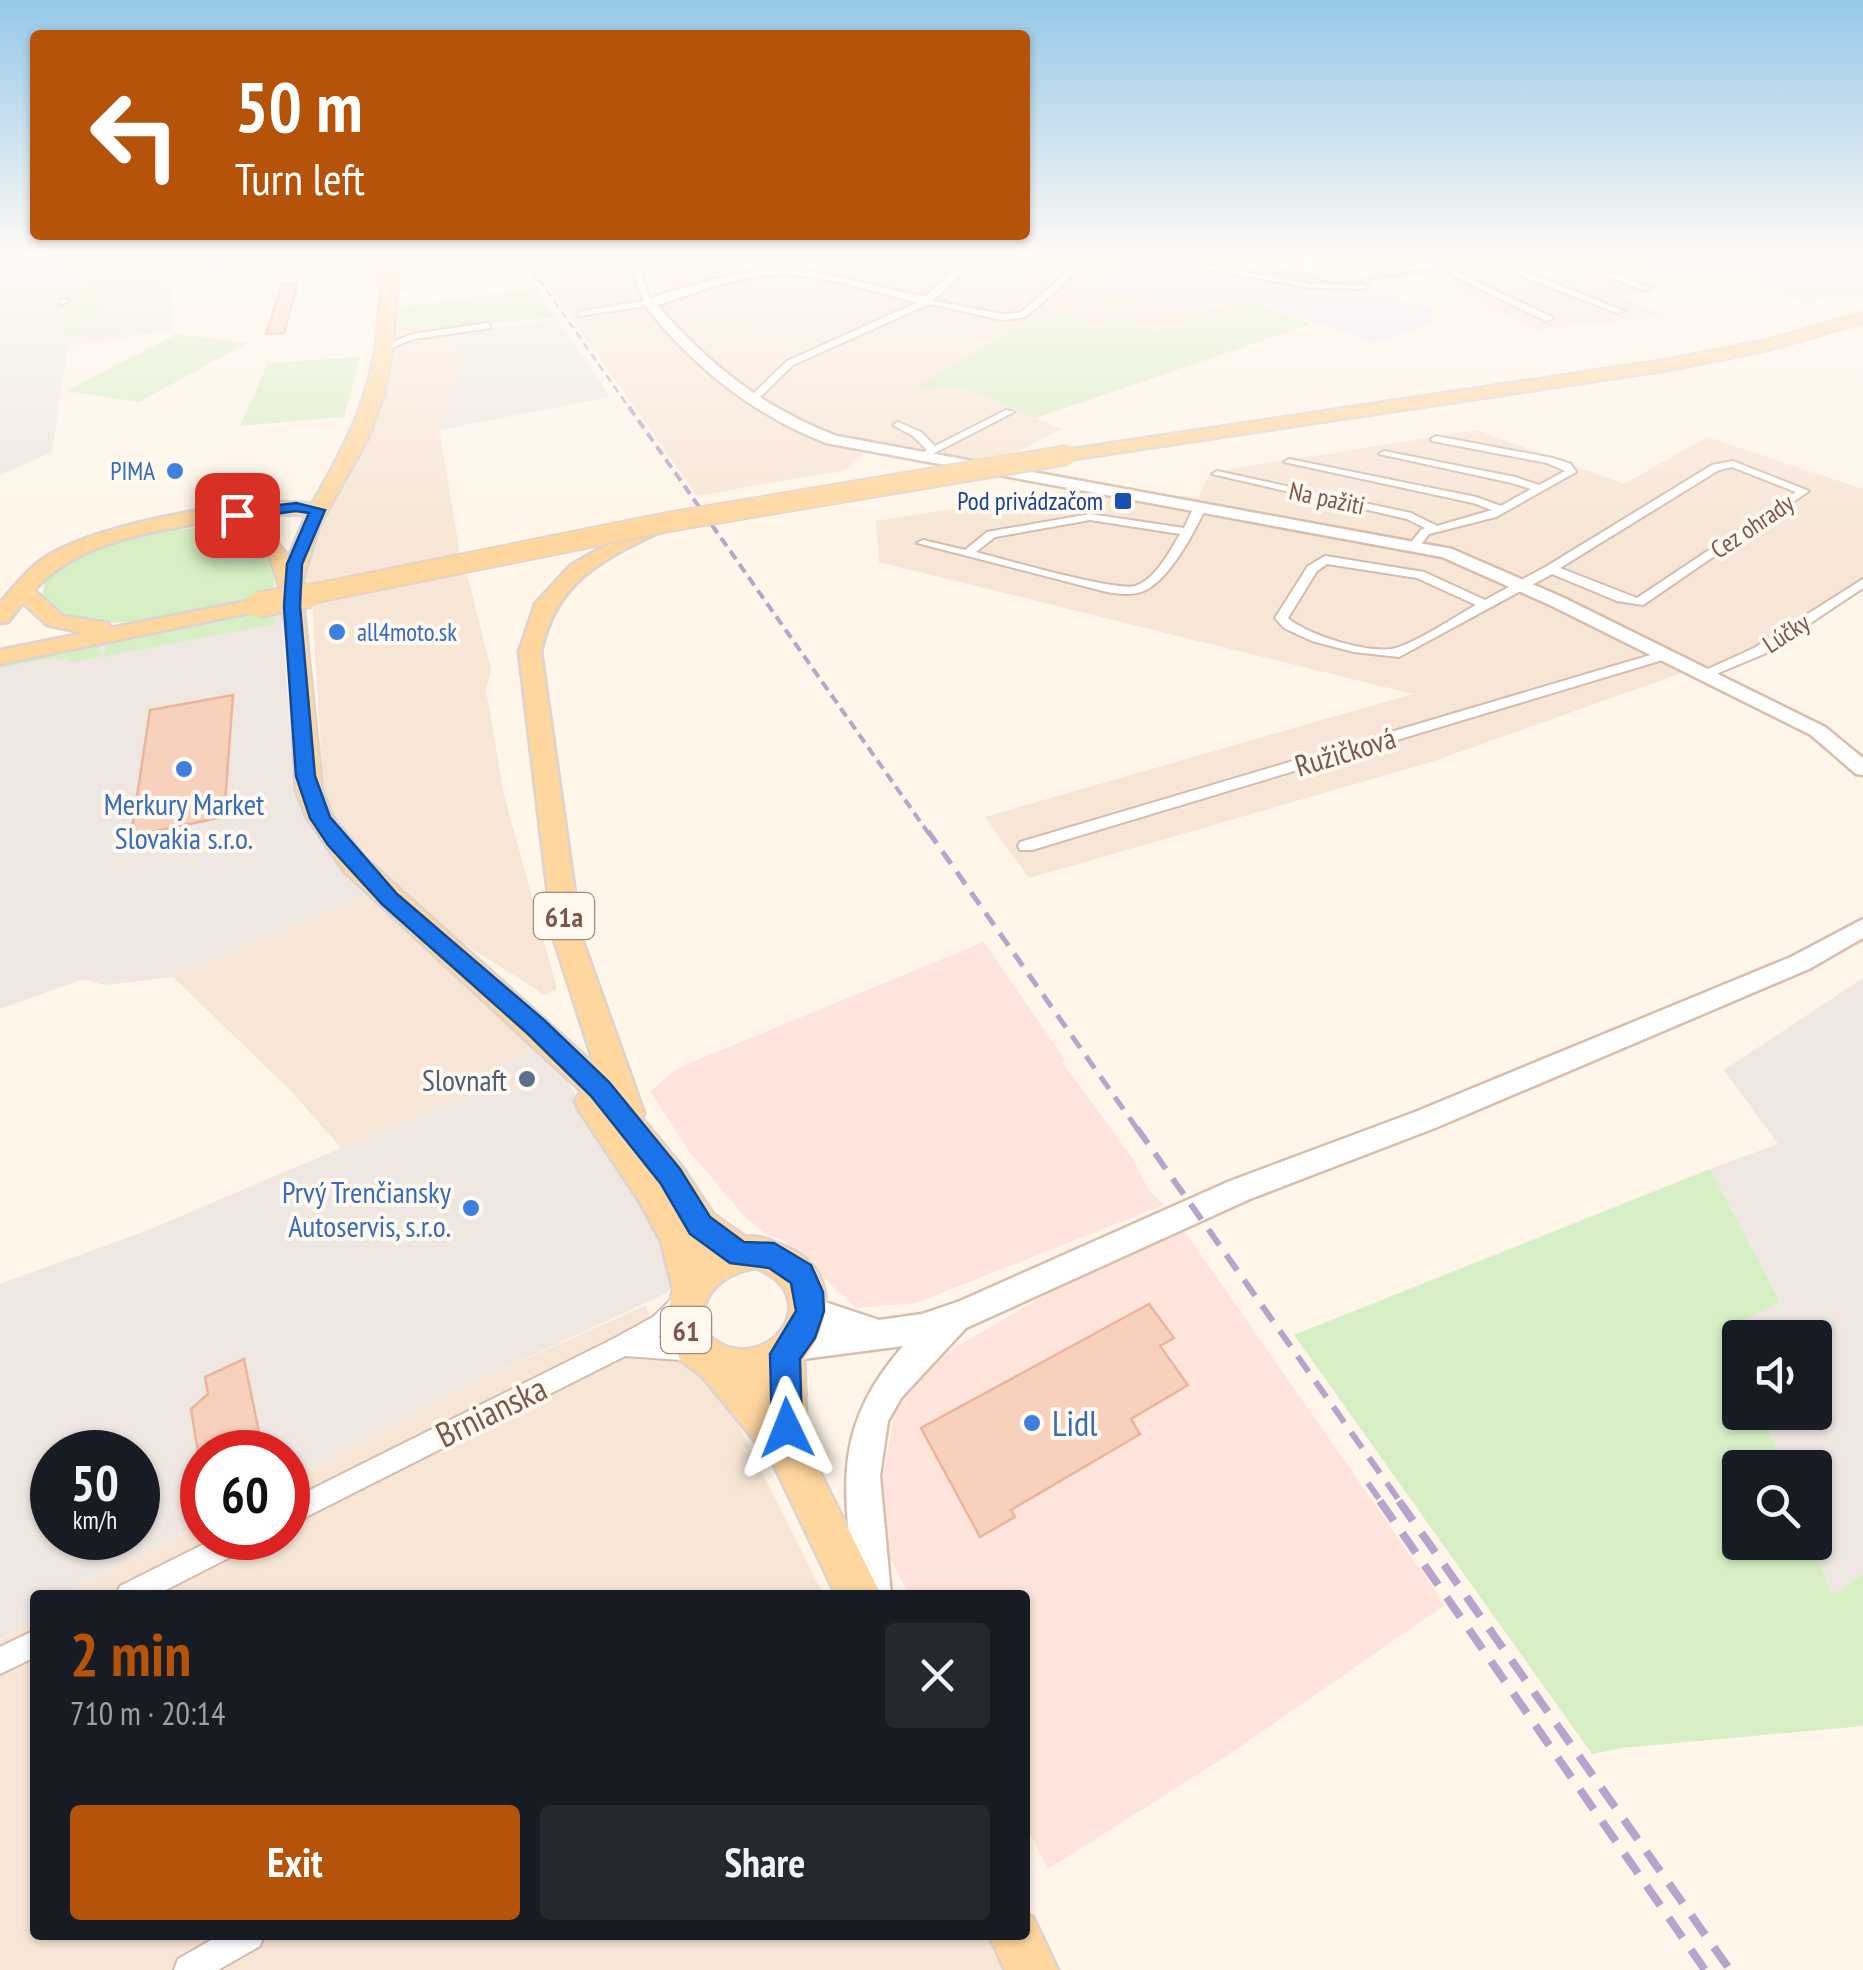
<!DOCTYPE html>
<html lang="en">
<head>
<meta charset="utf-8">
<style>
  :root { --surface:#171b24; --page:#242831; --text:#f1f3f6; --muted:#9ea1a6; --accent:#b45309 }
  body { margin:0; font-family:"PT Sans Narrow",sans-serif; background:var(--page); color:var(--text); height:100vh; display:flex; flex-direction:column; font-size:38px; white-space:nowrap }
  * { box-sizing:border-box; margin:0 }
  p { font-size:32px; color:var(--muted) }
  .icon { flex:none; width:55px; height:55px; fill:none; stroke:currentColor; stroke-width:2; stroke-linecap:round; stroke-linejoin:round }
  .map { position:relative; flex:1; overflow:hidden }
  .side { position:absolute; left:30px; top:1590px; width:1000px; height:350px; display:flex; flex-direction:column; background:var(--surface); border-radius:10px; box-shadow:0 2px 8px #0004 }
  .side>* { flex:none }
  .banner { position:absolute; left:30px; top:30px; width:1000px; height:210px; border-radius:10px; box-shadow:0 2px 8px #0004; background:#b45309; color:#fff; overflow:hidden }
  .fabs { position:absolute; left:1722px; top:1320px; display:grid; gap:20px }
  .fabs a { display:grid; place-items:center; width:110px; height:110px; border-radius:10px; background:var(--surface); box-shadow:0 2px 8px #0004; font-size:50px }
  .speed { position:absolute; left:30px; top:1430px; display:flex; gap:20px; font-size:50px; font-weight:700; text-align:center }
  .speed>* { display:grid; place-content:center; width:130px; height:130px; border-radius:50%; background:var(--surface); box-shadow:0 2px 8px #0004; line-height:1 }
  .speed small { font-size:25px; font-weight:400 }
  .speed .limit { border:15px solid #d22; background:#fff; color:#111 }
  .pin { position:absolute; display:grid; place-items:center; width:85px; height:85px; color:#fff; margin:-42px; border-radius:20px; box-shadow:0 5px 15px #0006 }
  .me { position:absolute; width:110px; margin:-55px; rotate:358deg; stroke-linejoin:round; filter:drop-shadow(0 0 8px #0008) }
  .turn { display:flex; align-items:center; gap:35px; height:210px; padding:0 40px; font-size:45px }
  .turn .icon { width:130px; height:130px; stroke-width:2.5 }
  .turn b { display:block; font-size:70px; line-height:85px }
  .round { display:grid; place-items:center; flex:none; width:105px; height:105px; border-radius:10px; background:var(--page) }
  .headline { display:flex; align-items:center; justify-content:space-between; height:170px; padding:0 40px }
  h1 { font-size:60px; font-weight:700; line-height:75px; color:var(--accent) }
  .action { display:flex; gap:20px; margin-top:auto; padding:20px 40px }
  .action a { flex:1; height:115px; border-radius:10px; background:var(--accent); color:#fff; font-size:40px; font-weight:700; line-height:115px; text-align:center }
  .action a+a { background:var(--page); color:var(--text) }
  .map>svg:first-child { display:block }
  .residential { fill:#f7e6d5 }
  .commercial { fill:#ffe4db }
  .industrial { fill:#efe7e1; fill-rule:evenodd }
  .education { fill:#f2e4fb }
  .green { fill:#d7efc4 }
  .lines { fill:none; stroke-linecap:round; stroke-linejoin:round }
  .stream { stroke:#9ed8de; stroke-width:2.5 }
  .building { fill:#f7d1bc; stroke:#ecb59b; stroke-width:2.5 }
  .street-casing { stroke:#d5bdae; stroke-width:4 }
  .secondary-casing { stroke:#d9bdab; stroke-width:5 }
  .primary-casing { stroke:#ddd4cf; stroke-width:5 }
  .street { fill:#fff; fill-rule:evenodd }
  .secondary { fill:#fff; fill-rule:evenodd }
  .primary { fill:#ffd69e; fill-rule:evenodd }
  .rail-far4 { stroke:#b7a3cb; stroke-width:2.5; stroke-dasharray:8 5; stroke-linecap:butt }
  .rail-far3 { stroke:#b7a3cb; stroke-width:4; stroke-dasharray:10 6; stroke-linecap:butt }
  .rail-far2 { stroke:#b7a3cb; stroke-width:5; stroke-dasharray:15 10; stroke-linecap:butt }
  .rail-far1 { stroke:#b7a3cb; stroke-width:6; stroke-dasharray:19 12; stroke-linecap:butt }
  .rail { stroke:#b7a3cb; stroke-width:8; stroke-dasharray:24 15; stroke-linecap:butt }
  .primary-bridge-far1-casing { stroke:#ddd4cf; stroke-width:22; stroke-linecap:butt }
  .primary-bridge-casing { stroke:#ddd4cf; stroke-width:28; stroke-linecap:butt }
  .primary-bridge-far1 { stroke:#ffd69e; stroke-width:19 }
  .primary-bridge { stroke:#ffd69e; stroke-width:24 }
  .route { fill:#1a73e8; stroke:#114b97; stroke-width:2.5 }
  .shop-dot { fill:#3f7fe0; stroke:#fff9f0; stroke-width:4 }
  .transit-dot { fill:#1a4fb4; stroke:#fff9f0; stroke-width:4 }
  .service-dot { fill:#5c6f8a; stroke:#fff9f0; stroke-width:4 }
  .labels { text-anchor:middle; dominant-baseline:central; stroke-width:8; stroke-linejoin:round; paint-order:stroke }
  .far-shop-label { font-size:25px; fill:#366cbe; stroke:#fff9f0; text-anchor:end }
  .far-street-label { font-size:25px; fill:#7d5848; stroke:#fff9f0 }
  .far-transit-label { font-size:25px; fill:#164399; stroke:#fff9f0; text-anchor:end }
  .shield { fill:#fff9f0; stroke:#a4887a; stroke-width:2.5 }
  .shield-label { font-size:28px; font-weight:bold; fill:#7d5848 }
  .street-label { font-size:30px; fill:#7d5848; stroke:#fff9f0 }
  .shop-label { font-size:30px; fill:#366cbe; stroke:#fff9f0 }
  .service-label { font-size:30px; fill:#4e5e75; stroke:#fff9f0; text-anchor:end }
  .near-street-label { font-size:35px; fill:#7d5848; stroke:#fff9f0 }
  .near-shop-label { font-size:35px; fill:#366cbe; stroke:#fff9f0; text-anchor:start }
</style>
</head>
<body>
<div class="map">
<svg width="1863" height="1970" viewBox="0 0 1863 1970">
  <rect width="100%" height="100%" fill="#fff5e8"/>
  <g class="residential">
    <path d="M529,258H1135L1101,289L1215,308L1243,300L1253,303L1157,331L1124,317L1102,326L1086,323L1073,313L1056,312L1044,320L1031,318L912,389L959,386L1061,429L1008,457L956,467L866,451L845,470L697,496Z"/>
    <path d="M1162,258H1487L1469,261L1477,266L1549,258H1623L1698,284L1652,289L1622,297L1667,316L1537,330L1494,311L1435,273L1338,287Z"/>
    <path d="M503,262L516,275L396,293L395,277Z"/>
    <path d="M454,334L460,363L453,393L438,421L461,560L303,592L304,560L392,349L423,338Z"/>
    <path d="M1477,430L1624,484L1707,437L1863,489V578L1718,674L1653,645L1687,671L1431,762L1029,878L985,817L1413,694L879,562L876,521L1071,490L1198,497L1211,472Z"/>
    <path d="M466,570L491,670L486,690L504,795L557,989L545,995L411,910L333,827L323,784L312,601Z"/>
    <path d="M366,895L536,1048L516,1055L459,1098L341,1148L291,1091L173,977Z"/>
    <path d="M646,1305L658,1354L679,1358L705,1377L727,1403L824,1595H61L202,1523V1538H288V1482L462,1388Z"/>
    <path d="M35,1622V1935H988L1004,1970H0V1640Z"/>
  </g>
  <g class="commercial">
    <path d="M984,942L1065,1060L1062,1062L1133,1159L1148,1189L1164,1205L916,1303L856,1308L785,1241L767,1235L743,1215L689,1151L650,1091L680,1067Z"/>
    <path d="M1176,1219L1445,1605L1228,1755L1048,1869L1025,1823V1595H909L882,1542L877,1509L896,1405L949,1351Z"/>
  </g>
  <g class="industrial">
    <path d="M0,258H263L170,287L173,330L68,346L52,452L0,475Z"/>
    <path d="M1623,258H1863V299L1839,295L1808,303L1727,277L1698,284Z"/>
    <path d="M557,319L610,397L439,430L438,421L453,393L460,363L454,334Z"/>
    <path d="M281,606L295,792L313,833L366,895L173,977L104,985L83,979L0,1009V662Z"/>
    <path d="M1863,978V1575L1832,1594L1812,1543L1815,1468L1783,1467L1762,1413L1815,1412V1338H1740V1354L1730,1327L1780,1302L1710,1169L1778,1144L1724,1070Z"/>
    <path d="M536,1048L562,1072L674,1264L672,1285L667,1293L462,1388L288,1482V1452H202V1523L61,1595H35V1622L0,1639V1284L146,1231L459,1098L516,1055ZM52,1452H138V1538H52Z"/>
  </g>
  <path class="education" d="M1135,258L1326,292L1367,289L1434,309L1431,324L1376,343L1243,300L1186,310L1100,290Z"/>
  <g class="green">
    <path d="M76,258H85L87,266H179L215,259C200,272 92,284 74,276Z"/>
    <path d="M192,273L163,280L161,277L160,284L106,291V317L79,320L77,329L143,325L138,330L65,337L70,302L78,293L71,297C99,275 156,276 192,273Z"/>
    <path d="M535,288L556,317L421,332L399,330L398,307Z"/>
    <path d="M1253,303L1311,324L1036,418L959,386L909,391L1031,318L1044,320L1056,312L1076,313L1073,316L1102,326L1124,317L1157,331Z"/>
    <path d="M177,334L247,343L139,402L66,391Z"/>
    <path d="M360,357L344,417L240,426L268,363Z"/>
    <path d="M223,528L255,536L274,562L275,624L68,663V658L58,660L57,657L0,668V665L99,645L100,655L105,654L106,641L259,612L257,599C204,609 110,636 60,615C53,613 47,605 42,600L45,579C89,534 164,528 223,528Z"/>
    <path d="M1710,1169L1780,1302L1730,1327L1740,1354V1412L1762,1413L1783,1467L1740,1468V1542L1812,1543L1832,1594L1863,1575V1726L1622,1748L1592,1754L1294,1335Z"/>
  </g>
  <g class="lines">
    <path class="stream" d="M1181,258L1339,283L1529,258"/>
  </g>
  <g class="building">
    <path d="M298,283L284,333L266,334L282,284Z"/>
    <path d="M233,695L224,817L131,836L150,710Z"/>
    <path d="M1149,1304L1174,1338L1160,1346L1188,1385L1131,1419L1140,1434L1011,1510L1015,1517L980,1537L921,1428Z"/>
    <path d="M244,1359L263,1452H198L191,1409L208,1394L205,1377Z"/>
  </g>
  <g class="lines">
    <defs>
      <g id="street">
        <path d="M627,258H635L652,305L578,316L581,311L644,301Z"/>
        <path d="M1078,258H1086L1061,287L1025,317L1002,320L929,304L793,365L756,401L748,399L787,361L925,299L1002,314L1020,313L1055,283Z"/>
        <path d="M1147,258H1165L1312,284L1364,285L1368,287L1364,289L1312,288Z"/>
        <path d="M1303,258H1311L1315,266L1311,273L1280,271L1305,269Z"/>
        <path d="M1452,258L1465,260L1386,275L1382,273Z"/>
        <path d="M1561,258H1572L1651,288L1644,290Z"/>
        <path d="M1498,263H1504L1624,311L1617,313L1498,267Z"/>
        <path d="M1452,270L1552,317L1553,319L1546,321L1449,274Z"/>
        <path d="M61,299H67L68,302L61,304Z"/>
        <path d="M488,323L491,328L414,339L385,350L381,347L412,334Z"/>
        <path d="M1006,410L1014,412L921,460L916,457L927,450L913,436L893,425L898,422L921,432L935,446Z"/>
        <path d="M1436,436L1553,458L1571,464L1576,472L1496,517L1429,534L1418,548L1414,549L1408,546L1421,530L1425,528L1407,519L1212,474L1217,471L1411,513L1437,526L1492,510L1473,503L1284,462L1289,459L1476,497L1501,506L1531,489L1512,483L1379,454L1384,451L1515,477L1539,485L1565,471L1547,463L1432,441L1431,439Z"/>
        <path d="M1733,461L1809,491L1643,605L1617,601L1552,574L1399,657L1354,652L1312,641L1284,628L1275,618L1308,566L1325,556L1424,572L1485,600L1547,566L1712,465ZM1732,467L1796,492L1637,598L1560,568L1719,470ZM1327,564L1417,578L1476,605C1451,619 1426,637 1399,647C1376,657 1306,635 1288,618L1317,571Z"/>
        <path d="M1200,504L1206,507C1195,531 1171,577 1146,590C1134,596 1120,594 1107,592L917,543L923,540L965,550L987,532L1090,514L1184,528L1194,507ZM1090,520L1180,534C1170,551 1155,580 1135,586C1116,592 1003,559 976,552L995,537Z"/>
        <path d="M1863,579V588L1764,654L1709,677H1699L1697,674L1754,648Z"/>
        <path d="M1664,651L1671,655L1669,658L1032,850H1020L1018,846L1020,842Z"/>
        <path d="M683,1293L691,1296L694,1303C687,1318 672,1330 658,1337L703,1342L706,1350L703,1358L695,1361L625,1356L288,1526V1501L613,1339L653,1317L675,1296Z"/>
        <path d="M216,1538H253L250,1547L156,1595H116L120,1586Z"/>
        <path d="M35,1630V1657L0,1674V1647Z"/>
        <path d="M220,1935H264L260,1946L218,1970H174L178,1959Z"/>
      </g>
      <g id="secondary">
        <path d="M966,258H979L928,305C876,294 823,271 769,275C730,278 694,294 657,305C708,364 763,408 837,436L1452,549L1562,597L1825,727L1863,758V775L1856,774L1811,735L1550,605L1442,557L826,443C752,414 692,366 643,303C657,294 678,290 694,285C794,254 830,278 925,297Z"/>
        <path d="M1863,919V938L1809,969L1435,1128L1250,1199L966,1328L901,1398L888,1421L880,1476L891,1595H855C845,1490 829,1432 903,1346L795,1360L784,1356L779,1345L784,1334L816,1327L799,1321L794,1311L799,1301L810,1297L879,1320L922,1314L960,1301L1230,1181L1415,1112L1791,957Z"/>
      </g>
      <g id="primary">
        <path d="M347,258L375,260L383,271L385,258H399L393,347L383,396L368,438L319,526L301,584L322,790L332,816L365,858L594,1064L553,936L519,652L535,604L571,565L636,528L659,518H673V526C609,556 556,577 541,652L581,936L644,1113L642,1118L682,1167L713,1214L746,1237C760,1235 771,1241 784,1246C836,1266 835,1320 804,1359L807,1446L881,1595H836L773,1463L702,1376L680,1360L666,1321L673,1290L661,1241L640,1202L579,1110L575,1101L581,1091L345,872L307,818L296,790C292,739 293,582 263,547C249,531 231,534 213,530L210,526L219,520C155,531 80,540 34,590L63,616L108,623L111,628L258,599L269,605L258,611L0,664V650L85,633L47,625L23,603L8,622L0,623V603C15,586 29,567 49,555C102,523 251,495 312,504C347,444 375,389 379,318C379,310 382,296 380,287C375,271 359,266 347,258ZM267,514L306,515L289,557L267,530L220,520ZM756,1268C833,1299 760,1384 707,1334C694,1297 722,1273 756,1268Z"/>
        <path d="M1863,313V322L1767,350L1667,370L1067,460L1058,455L1067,450L1667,360L1765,341Z"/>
        <path d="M1025,1913L1033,1917L1058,1970H1005L989,1935H1025Z"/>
      </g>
    </defs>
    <use href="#street" class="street-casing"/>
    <use href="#secondary" class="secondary-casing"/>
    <use href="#primary" class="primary-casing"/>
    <use href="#street" class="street"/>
    <use href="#secondary" class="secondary"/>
    <use href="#primary" class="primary"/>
    <path class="rail-far4" d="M524,258L630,409"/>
    <path class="rail-far3" d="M629,407L929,834"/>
    <path class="rail-far2" d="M928,831L1138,1130"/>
    <g class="rail-far1">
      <path d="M1137,1128L1401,1503"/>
      <path d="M1368,1483L1382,1503"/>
    </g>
    <g class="rail">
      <path d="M1380,1501L1705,1970"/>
      <path d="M1399,1501L1730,1970"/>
    </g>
    <defs>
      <path id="primary-bridge-far1" d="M296,597L668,522L1067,455"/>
      <path id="primary-bridge" d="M258,605L309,595"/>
    </defs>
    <use href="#primary-bridge-far1" class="primary-bridge-far1-casing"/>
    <use href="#primary-bridge" class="primary-bridge-casing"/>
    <use href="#primary-bridge-far1" class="primary-bridge-far1"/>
    <use href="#primary-bridge" class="primary-bridge"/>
  </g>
  <linearGradient id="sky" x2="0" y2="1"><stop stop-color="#95c8e9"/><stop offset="0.48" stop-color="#fffaf5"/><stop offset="1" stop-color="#fffaf5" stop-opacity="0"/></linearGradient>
  <rect width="1863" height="534" fill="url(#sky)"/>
  <path class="route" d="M296,503L325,510L302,564L300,606L315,776L330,817L397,894L544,1020L609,1082L680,1169L710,1217L744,1242L774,1243L811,1265L823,1292L824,1311L815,1338L800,1359L802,1428L798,1439L787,1443L776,1439L772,1428L770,1354L796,1311L791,1283L769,1268L730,1263L690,1234L661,1184L591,1096L527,1033L382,904L328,845L310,818L296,776L284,606L287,564L309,513L296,511L237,519L230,515L237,510Z"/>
  <g class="shop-dot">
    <circle cx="175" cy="471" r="10"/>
    <circle cx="337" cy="632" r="10"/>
    <circle cx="184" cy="769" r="10"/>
    <circle cx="471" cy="1208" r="10"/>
    <circle cx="1032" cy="1423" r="10"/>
  </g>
  <rect class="transit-dot" x="1113" y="491" width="20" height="20" rx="5"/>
  <circle class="service-dot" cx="527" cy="1079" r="10"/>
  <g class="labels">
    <g class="far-shop-label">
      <text x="155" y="471">PIMA</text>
      <text x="357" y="632" text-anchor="start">all4moto.sk</text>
    </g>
    <g class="far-street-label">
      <text transform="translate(1327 498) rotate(12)">Na pažiti</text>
      <text transform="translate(1752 526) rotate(-34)">Cez ohrady</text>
      <text transform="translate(1786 633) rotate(-33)">Lúčky</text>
    </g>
    <g class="far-transit-label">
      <text x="1103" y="501">Pod privádzačom</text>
    </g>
    <g class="shield">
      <rect x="534" y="893" width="60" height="46" rx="8"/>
      <rect x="661" y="1307" width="50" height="46" rx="8"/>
    </g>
    <g class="shield-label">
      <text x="564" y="916">61a</text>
      <text x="686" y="1330">61</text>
    </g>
    <g class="street-label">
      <text transform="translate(1345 751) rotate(-17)">Ružičková</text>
    </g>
    <g class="shop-label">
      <text x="184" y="803">Merkury Market<tspan x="184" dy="34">Slovakia s.r.o.</tspan></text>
      <text x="451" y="1191" text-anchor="end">Prvý Trenčiansky<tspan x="451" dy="34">Autoservis, s.r.o.</tspan></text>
    </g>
    <g class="service-label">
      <text x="507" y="1079">Slovnaft</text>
    </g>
    <g class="near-street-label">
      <text transform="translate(491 1411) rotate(-26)">Brnianska</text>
    </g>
    <g class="near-shop-label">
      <text x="1052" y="1423">Lidl</text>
    </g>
  </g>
</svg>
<div class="fabs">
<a><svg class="icon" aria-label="sound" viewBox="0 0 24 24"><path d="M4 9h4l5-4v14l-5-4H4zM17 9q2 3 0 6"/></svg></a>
<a><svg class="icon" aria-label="search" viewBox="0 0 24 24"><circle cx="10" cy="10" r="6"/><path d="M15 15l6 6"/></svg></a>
</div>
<div class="speed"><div>50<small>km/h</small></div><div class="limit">60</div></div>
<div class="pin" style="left:237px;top:515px;background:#d93025"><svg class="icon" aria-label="arrive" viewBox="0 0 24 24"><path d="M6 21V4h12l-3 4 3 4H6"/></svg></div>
<svg class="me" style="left:787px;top:1428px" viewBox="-20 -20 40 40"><path d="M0-17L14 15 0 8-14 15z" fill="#1a73e8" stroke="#fff" stroke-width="4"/></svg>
<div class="banner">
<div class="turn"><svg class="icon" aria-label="left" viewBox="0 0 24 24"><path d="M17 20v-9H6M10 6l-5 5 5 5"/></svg><div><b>50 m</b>Turn left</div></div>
</div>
<section class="side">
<div class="headline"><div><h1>2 min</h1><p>710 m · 20:14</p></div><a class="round"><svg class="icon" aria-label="close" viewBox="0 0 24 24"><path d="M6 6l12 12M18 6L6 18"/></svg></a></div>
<div class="action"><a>Exit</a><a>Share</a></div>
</section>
</div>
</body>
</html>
